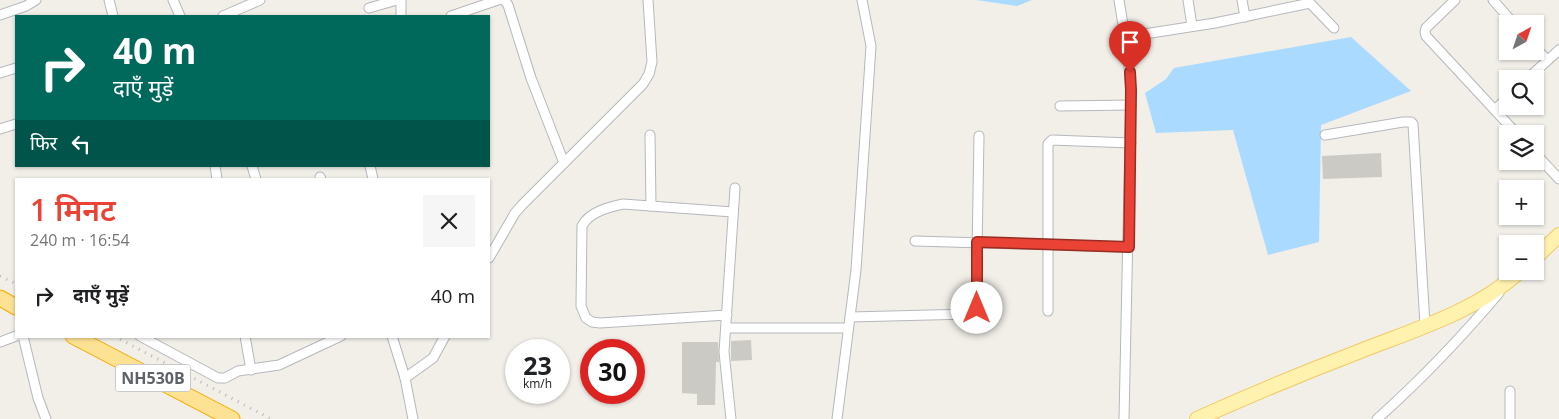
<!DOCTYPE html>
<html lang="hi">
<head>
<meta charset="utf-8">
<style>
  :root { --surface:#fff; --page:#f6f6f6; --text:#202124; --muted:#757577; --accent:#ea4335 }
  body { margin:0; font-family:"Open Sans","Noto Sans Devanagari",sans-serif; background:var(--page); color:var(--text); height:100vh; display:flex; flex-direction:column; font-size:19px; white-space:nowrap }
  * { box-sizing:border-box; margin:0 }
  p { font-size:16px; color:var(--muted) }
  .icon { flex:none; width:28px; height:28px; fill:none; stroke:currentColor; stroke-width:2; stroke-linecap:round; stroke-linejoin:round }
  .map { position:relative; flex:1; overflow:hidden }
  .panel { position:absolute; left:15px; top:178px; width:475px; height:160px; display:flex; flex-direction:column; background:var(--surface); border-radius:0px; box-shadow:0 1px 4px #0004 }
  .panel>* { flex:none }
  .top-card { position:absolute; left:15px; top:15px; width:475px; height:152px; border-radius:0px; box-shadow:0 1px 4px #0004; background:#00695c; color:#fff; overflow:hidden }
  .needle { width:32px; rotate:40deg }
  .buttons { position:absolute; left:1499px; top:15px; display:grid; gap:10px }
  .buttons a { display:grid; place-items:center; width:45px; height:45px; border-radius:0px; background:var(--surface); box-shadow:0 1px 4px #0004; font-size:25px }
  .speed { position:absolute; left:505px; top:339px; display:flex; gap:10px; font-size:25px; font-weight:700; text-align:center }
  .speed>* { display:grid; place-content:center; width:65px; height:65px; border-radius:50%; background:var(--surface); box-shadow:0 1px 4px #0004; line-height:1 }
  .speed small { font-size:12px; font-weight:400 }
  .speed .limit { border:8px solid #d22; background:#fff; color:#111 }
  .pin { position:absolute; display:grid; place-items:center; width:42px; height:42px; color:#fff; margin:-51px -21px; border-radius:50% 50% 50% 0; rotate:-45deg; box-shadow:0 0 5px #0007 }
  .pin .icon { rotate:45deg }
  .me { position:absolute; width:55px; margin:-28px; rotate:0deg; stroke-linejoin:round; filter:drop-shadow(0 0 4px #0008) }
  .turn { display:flex; align-items:center; gap:18px; height:105px; padding:0 15px; font-size:22px }
  .turn .icon { width:65px; height:65px; stroke-width:2.5 }
  .turn b { display:block; font-size:35px; line-height:42px }
  .then { display:flex; align-items:center; height:48px; padding:0 15px; background:#0003; gap:10px; font-size:19px }
  .round { display:grid; place-items:center; flex:none; width:52px; height:52px; border-radius:0px; background:var(--page) }
  .head { display:flex; align-items:center; justify-content:space-between; height:85px; padding:0 15px }
  h1 { font-size:30px; font-weight:600; line-height:38px; color:var(--accent) }
  ul { padding:0; list-style:none }
  li { display:flex; align-items:center; gap:15px; height:65px; padding:0 15px }
  li div { flex:1 }
  li b { display:block; font-size:19px }
  li em { font-style:normal }
  .map>svg:first-child { display:block }
  .water { fill:#aadaff }
  .building { fill:#cccac5 }
  .lines { fill:none; stroke-linecap:round; stroke-linejoin:round }
  .street-casing { stroke:#b5b8bc; stroke-width:11 }
  .primary-casing { stroke:#f2c960; stroke-width:16 }
  .highway-casing { stroke:#f9ab00; stroke-width:17 }
  .street { stroke:#fff; stroke-width:9 }
  .primary { stroke:#fff2af; stroke-width:14 }
  .highway { stroke:#fde293; stroke-width:15 }
  .rail { stroke:#b6b7b8; stroke-width:3; stroke-dasharray:1 6; stroke-linecap:butt }
  .route-casing { stroke:#982c22; stroke-width:12 }
  .route { stroke:#ea4335; stroke-width:9 }
  .labels { text-anchor:middle; dominant-baseline:central; stroke-width:4; stroke-linejoin:round; paint-order:stroke }
  .shield { fill:#fff; stroke:#8f9295; stroke-width:1 }
  .shield-label { font-size:16px; font-weight:bold; fill:#5f6368 }
</style>
</head>
<body>
<div class="map">
<svg width="1559" height="419" viewBox="0 0 1559 419">
  <rect width="100%" height="100%" fill="#f1efe8"/>
  <g class="water">
    <path d="M976,0H1032L1017,6Z"/>
    <path d="M1351,37L1411,91L1321,125L1319,242L1268,255L1233,130L1156,133L1145,93L1166,79L1174,68Z"/>
  </g>
  <g class="building">
    <path d="M1381,153L1382,177L1323,179L1322,156Z"/>
    <path d="M751,340L752,360L731,361V341Z"/>
    <path d="M682,342H718L719,362H716L715,405H697V394L682,393Z"/>
  </g>
  <g class="lines">
    <defs>
      <g id="street">
        <path d="M109,0L113,16"/>
        <path d="M173,0L180,16"/>
        <path d="M401,0V16"/>
        <path d="M504,0L508,5L531,78L564,163"/>
        <path d="M1119,0L1128,55L1131,90L1124,419"/>
        <path d="M1188,0L1192,26"/>
        <path d="M1242,0L1245,17"/>
        <path d="M1307,0L1334,28"/>
        <path d="M1455,0L1426,28L1425,32L1426,36L1517,134"/>
        <path d="M1493,0L1514,24"/>
        <path d="M369,8L397,0"/>
        <path d="M0,15L26,6L36,0"/>
        <path d="M223,16L260,0"/>
        <path d="M451,16L498,0"/>
        <path d="M1125,37L1215,23L1310,3"/>
        <path d="M1535,47L1547,60"/>
        <path d="M0,73L16,68"/>
        <path d="M1527,79L1559,50"/>
        <path d="M1060,106L1131,105"/>
        <path d="M1495,110L1508,97"/>
        <path d="M0,129L16,124"/>
        <path d="M650,135L651,206"/>
        <path d="M1325,135L1403,122H1411L1413,124L1425,325"/>
        <path d="M1535,153L1559,179"/>
        <path d="M215,166L217,179"/>
        <path d="M252,166L256,179"/>
        <path d="M370,166L373,179"/>
        <path d="M320,177L321,179"/>
        <path d="M915,241L1129,247"/>
        <path d="M489,258L515,213L522,205L643,84L649,74L652,62L648,0"/>
        <path d="M1048,311V144L1052,140L1131,143"/>
        <path d="M727,315L600,323L592,322L586,318L581,306L582,226C589,212 609,207 623,204L733,212"/>
        <path d="M850,317L970,314L976,311L979,136"/>
        <path d="M726,328H848"/>
        <path d="M23,336L38,398L46,419"/>
        <path d="M140,336L218,378H225L238,371L279,365L341,336"/>
        <path d="M245,336L251,370"/>
        <path d="M392,336L405,378L413,419"/>
        <path d="M0,342L16,336"/>
        <path d="M405,378L433,358L445,336"/>
        <path d="M1510,391V419"/>
        <path d="M731,419L724,352L735,188"/>
        <path d="M837,419L856,270L871,46L862,0"/>
        <path d="M1377,419C1422,379 1460,339 1499,293"/>
      </g>
      <g id="primary">
        <path d="M1535,258L1559,235"/>
        <path d="M1197,419C1250,395 1303,373 1358,352C1413,330 1476,312 1520,271"/>
      </g>
      <g id="highway">
        <path d="M0,298L16,307"/>
        <path d="M73,336L232,419"/>
      </g>
    </defs>
    <use href="#street" class="street-casing"/>
    <use href="#primary" class="primary-casing"/>
    <use href="#highway" class="highway-casing"/>
    <use href="#street" class="street"/>
    <use href="#primary" class="primary"/>
    <use href="#highway" class="highway"/>
    <g class="rail">
      <path d="M0,276L16,284"/>
      <path d="M114,336L271,419"/>
    </g>
  </g>
  <g class="lines">
    <defs>
      <path id="route" d="M977,308V242L1129,247L1131,90L1130,72"/>
    </defs>
    <use href="#route" class="route-casing"/>
    <use href="#route" class="route"/>
  </g>
  <g class="labels">
    <rect class="shield" x="115.5" y="364.5" width="75" height="27" rx="4"/>
    <g class="shield-label">
      <text x="153" y="378">NH530B</text>
    </g>
  </g>
</svg>
<div class="buttons">
<a><svg class="needle" viewBox="-14 -14 28 28"><path d="M0-13l5 13h-10z" fill="#e53935"/><path d="M0 13l5-13h-10z" fill="#757577"/></svg></a>
<a><svg class="icon" aria-label="search" viewBox="0 0 24 24"><circle cx="10" cy="10" r="6"/><path d="M15 15l6 6"/></svg></a>
<a><svg class="icon" aria-label="layers" viewBox="0 0 24 24"><path d="M12 4l9 5-9 5-9-5zM3 14l9 5 9-5"/></svg></a>
<a>+</a>
<a>−</a>
</div>
<div class="speed"><div>23<small>km/h</small></div><div class="limit">30</div></div>
<div class="pin" style="left:1130px;top:72px;background:#d93025"><svg class="icon" aria-label="arrive" viewBox="0 0 24 24"><path d="M6 21V4h12l-3 4 3 4H6"/></svg></div>
<svg class="me" style="left:977px;top:308px" viewBox="-20 -20 40 40"><circle r="19" fill="#fff"/><path d="M0-13L10 11 0 6-10 11z" fill="#ea4335"/></svg>
<div class="top-card">
<div class="turn"><svg class="icon" aria-label="right" viewBox="0 0 24 24"><path d="M7 20v-9h11M14 6l5 5-5 5"/></svg><div><b>40 m</b>दाएँ मुड़ें</div></div>
<div class="then">फिर<svg class="icon" aria-label="left" viewBox="0 0 24 24"><path d="M17 20v-9H6M10 6l-5 5 5 5"/></svg></div>
</div>
<section class="panel">
<div class="head"><div><h1>1 मिनट</h1><p>240 m · 16:54</p></div><a class="round"><svg class="icon" aria-label="close" viewBox="0 0 24 24"><path d="M6 6l12 12M18 6L6 18"/></svg></a></div>
<ul>
<li><svg class="icon" aria-label="right" viewBox="0 0 24 24"><path d="M7 20v-9h11M14 6l5 5-5 5"/></svg><div><b>दाएँ मुड़ें</b></div><em>40 m</em></li>
</ul>
</section>
</div>
</body>
</html>
